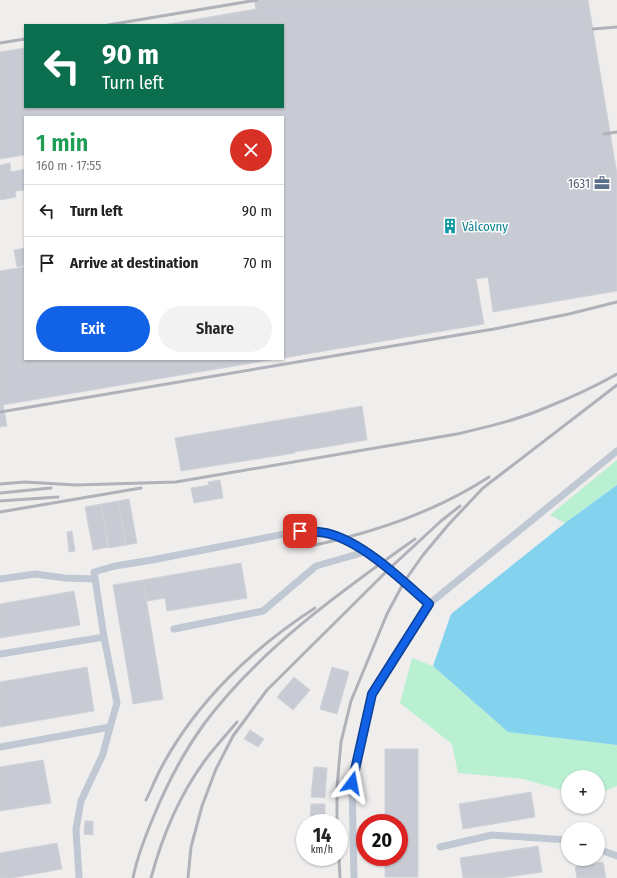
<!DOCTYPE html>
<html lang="en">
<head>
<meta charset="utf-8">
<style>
  :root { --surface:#fff; --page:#f2f2f2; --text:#222; --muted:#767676; --line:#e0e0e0; --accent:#1162e6 }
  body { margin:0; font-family:"Fira Sans Condensed",sans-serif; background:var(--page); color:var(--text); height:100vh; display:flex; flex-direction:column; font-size:15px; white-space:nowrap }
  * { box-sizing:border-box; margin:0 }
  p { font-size:13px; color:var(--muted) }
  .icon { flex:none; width:22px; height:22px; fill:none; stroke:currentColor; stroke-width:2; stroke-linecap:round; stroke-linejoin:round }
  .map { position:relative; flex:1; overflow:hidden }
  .panel { position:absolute; left:24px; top:116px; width:260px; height:244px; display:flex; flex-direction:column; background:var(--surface); border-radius:0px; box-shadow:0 1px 3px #0004 }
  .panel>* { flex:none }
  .banner { position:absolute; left:24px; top:24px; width:260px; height:84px; border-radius:0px; box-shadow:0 1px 3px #0004; background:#0b6e4f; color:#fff; overflow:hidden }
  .tools { position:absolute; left:561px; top:770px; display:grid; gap:8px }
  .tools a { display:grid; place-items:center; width:44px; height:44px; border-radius:50%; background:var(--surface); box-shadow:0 1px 3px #0004; font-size:20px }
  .speed { position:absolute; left:296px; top:814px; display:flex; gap:8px; font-size:20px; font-weight:700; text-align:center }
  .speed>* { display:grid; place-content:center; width:52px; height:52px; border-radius:50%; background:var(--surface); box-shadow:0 1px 3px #0004; line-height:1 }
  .speed small { font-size:10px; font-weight:400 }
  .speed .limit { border:6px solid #d22; background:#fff; color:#111 }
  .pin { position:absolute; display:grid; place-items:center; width:34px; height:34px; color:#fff; margin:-17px; border-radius:8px; box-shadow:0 2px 6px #0006 }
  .me { position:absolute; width:44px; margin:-22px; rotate:13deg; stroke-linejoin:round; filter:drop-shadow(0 0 3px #0008) }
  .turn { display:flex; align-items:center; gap:14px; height:84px; padding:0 12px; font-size:18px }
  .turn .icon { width:52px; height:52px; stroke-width:2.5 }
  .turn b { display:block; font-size:28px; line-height:34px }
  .round { display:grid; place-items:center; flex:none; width:42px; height:42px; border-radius:21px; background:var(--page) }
  .head { display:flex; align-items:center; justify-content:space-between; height:68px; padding:0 12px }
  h1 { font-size:24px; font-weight:600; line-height:30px; color:#1e9e55 }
  .primary-button { display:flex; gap:8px; margin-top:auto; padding:8px 12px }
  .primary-button a { flex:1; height:46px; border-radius:24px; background:var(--accent); color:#fff; font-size:16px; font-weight:600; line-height:46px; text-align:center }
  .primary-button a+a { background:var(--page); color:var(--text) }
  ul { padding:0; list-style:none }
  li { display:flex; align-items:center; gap:12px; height:52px; padding:0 12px; border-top:1px solid var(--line) }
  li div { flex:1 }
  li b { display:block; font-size:15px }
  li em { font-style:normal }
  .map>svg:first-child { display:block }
  .green { fill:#b8f0d1 }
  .water { fill:#83d3ef }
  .building { fill:#c8cbd3; stroke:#d0d2d9 }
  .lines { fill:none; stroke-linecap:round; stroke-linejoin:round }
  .lane { stroke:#bfc8d3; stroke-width:7 }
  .rail { stroke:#afb2b8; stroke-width:3 }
  .route-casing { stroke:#0b4096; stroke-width:10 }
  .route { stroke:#1162e6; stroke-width:7 }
  .labels { text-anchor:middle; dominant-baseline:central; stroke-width:3; stroke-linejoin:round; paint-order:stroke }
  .service-label { font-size:13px; fill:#4e5e75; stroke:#fff; text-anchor:end }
  .culture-label { font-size:13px; fill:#0d838f; stroke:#fff; text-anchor:start }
</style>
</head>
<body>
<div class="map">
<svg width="617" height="878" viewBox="0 0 617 878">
  <rect width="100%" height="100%" fill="#f0eded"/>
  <g class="green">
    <path d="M617,460V485L565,523L550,515Z"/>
    <path d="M412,658L433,666L508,732L617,745V786L598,794V777H568V792L523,779L458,773L452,744L400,703Z"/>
  </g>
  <path class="water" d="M617,485V745L508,732L433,666L451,614L565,523Z"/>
  <g class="building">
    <path d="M254,0H588L617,174V291L493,312L488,277L476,279L484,324L283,358V117H25V155L0,159V52L25,48V107H283V25H163L256,9Z"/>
    <path d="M10,163L11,172L25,169V190L15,191L16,197L0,200V165Z"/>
    <path d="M25,248V265L17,267L14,250Z"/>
    <path d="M25,267V359H276L3,405L7,426L0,427V271Z"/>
    <path d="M362,406L367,440L295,452V453L181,471L175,438Z"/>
    <path d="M220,480L223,498L194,503L191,488L209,485L208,482Z"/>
    <path d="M129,499L137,543L126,545L118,501Z"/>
    <path d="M118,501L126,545L109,548L101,504Z"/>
    <path d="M101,504L108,547L93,550L85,507Z"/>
    <path d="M72,531L75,551L69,552L67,532Z"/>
    <path d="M241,563L247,598L167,611L165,598L147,601L143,580Z"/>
    <path d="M143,580L163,699L133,704L113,585Z"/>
    <path d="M74,591L80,625L0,638V604Z"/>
    <path d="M87,667L94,711L0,727V682Z"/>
    <path d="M332,667L349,672L337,714L320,709Z"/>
    <path d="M294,677L310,690L293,710L277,697Z"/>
    <path d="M250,730L264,739L258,747L244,739Z"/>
    <path d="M385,749H418V877H385V857H399V823H385Z"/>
    <path d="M43,760L51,803L0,811V767Z"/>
    <path d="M314,767L327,768L325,798L311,797Z"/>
    <path d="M531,792L535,817L463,829L459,804Z"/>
    <path d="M311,804H325V823H310Z"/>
    <path d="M85,821H93V835L84,834Z"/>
    <path d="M57,843L62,869L12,878H0V853Z"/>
    <path d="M538,846L542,872L502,878H463L460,858Z"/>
    <path d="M603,862L606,878H577L575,867Z"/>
  </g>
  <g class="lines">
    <g class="lane">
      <path d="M0,579L35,574L65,578L95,579"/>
      <path d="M174,629L263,611L316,566L365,552"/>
      <path d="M104,637L94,572L115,566L152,560L300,531L328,533L345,539L381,563L429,604"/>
      <path d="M0,654L104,637L117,703L110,727"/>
      <path d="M0,747L110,727L103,754L81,801L76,829L79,878"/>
      <path d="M440,847L492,835L568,840"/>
      <path d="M598,849L617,856"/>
      <path d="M354,878L352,783L372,694L429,604L617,451"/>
    </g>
    <g class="rail">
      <path d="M108,25L257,0"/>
      <path d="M593,29L617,27"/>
      <path d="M0,43L25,39"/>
      <path d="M604,134L617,132"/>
      <path d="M0,412L494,329L569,314L617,302"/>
      <path d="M0,484L25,482L76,485L176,482L457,434C487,427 517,420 545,408C570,398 594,387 617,374"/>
      <path d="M0,493L51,488"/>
      <path d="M0,501L58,497"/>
      <path d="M0,512L141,488"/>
      <path d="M310,546C373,533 435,512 489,477"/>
      <path d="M146,800C151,790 155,780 160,770C195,703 253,648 315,608"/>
      <path d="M337,823V787L341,742L351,701L387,614L404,582L423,555L449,524L483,488L617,385"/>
      <path d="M339,857L340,878"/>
      <path d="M133,878C137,857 145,837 153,818C166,786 183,753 204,724C259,650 340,592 415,539"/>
      <path d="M151,878C162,837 180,794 206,759C215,747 227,734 237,722"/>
      <path d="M188,878L191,847L202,806L216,769L233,736L267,690L389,569L441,521L460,506"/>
    </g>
  </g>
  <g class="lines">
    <defs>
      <path id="route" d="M300,531C309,532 321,531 330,534C365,544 402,580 429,604L372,694L352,783"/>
    </defs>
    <use href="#route" class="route-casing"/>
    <use href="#route" class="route"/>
  </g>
  <defs>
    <symbol id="office-bare" viewBox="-9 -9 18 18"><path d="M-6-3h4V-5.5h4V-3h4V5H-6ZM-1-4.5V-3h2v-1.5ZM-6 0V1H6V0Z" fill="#5c6f8a" stroke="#fff" stroke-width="2.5" paint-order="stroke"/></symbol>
    <symbol id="building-bare" viewBox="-9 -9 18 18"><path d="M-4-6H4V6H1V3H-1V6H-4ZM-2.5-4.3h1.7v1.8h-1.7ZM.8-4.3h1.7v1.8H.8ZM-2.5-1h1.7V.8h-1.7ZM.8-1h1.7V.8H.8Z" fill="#0f9aa8" stroke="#fff" stroke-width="2.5" paint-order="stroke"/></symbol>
  </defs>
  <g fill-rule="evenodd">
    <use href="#office-bare" x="591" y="172" width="22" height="22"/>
    <use href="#building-bare" x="439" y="215" width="22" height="22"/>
  </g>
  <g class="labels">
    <g class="service-label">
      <text x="590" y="183">1631</text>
    </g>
    <g class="culture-label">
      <text x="462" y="226">Válcovny</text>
    </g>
  </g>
</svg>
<div class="tools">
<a>+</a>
<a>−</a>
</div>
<div class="speed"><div>14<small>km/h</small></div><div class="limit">20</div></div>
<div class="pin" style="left:300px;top:531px;background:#d93025"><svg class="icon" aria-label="arrive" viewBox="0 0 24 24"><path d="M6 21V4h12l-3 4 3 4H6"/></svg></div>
<svg class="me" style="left:352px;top:783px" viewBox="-20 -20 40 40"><path d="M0-17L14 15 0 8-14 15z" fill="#1162e6" stroke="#fff" stroke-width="4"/></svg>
<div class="banner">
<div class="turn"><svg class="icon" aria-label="left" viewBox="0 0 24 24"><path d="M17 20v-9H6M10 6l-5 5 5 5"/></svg><div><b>90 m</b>Turn left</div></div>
</div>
<section class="panel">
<div class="head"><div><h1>1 min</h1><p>160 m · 17:55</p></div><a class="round" style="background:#d93025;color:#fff"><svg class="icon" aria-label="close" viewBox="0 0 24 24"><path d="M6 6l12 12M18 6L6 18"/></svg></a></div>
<ul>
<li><svg class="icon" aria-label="left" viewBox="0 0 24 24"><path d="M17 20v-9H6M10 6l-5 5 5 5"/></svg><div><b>Turn left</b></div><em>90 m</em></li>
<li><svg class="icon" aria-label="arrive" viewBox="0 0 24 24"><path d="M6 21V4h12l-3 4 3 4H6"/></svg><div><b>Arrive at destination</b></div><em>70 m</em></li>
</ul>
<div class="primary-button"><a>Exit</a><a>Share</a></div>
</section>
</div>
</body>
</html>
